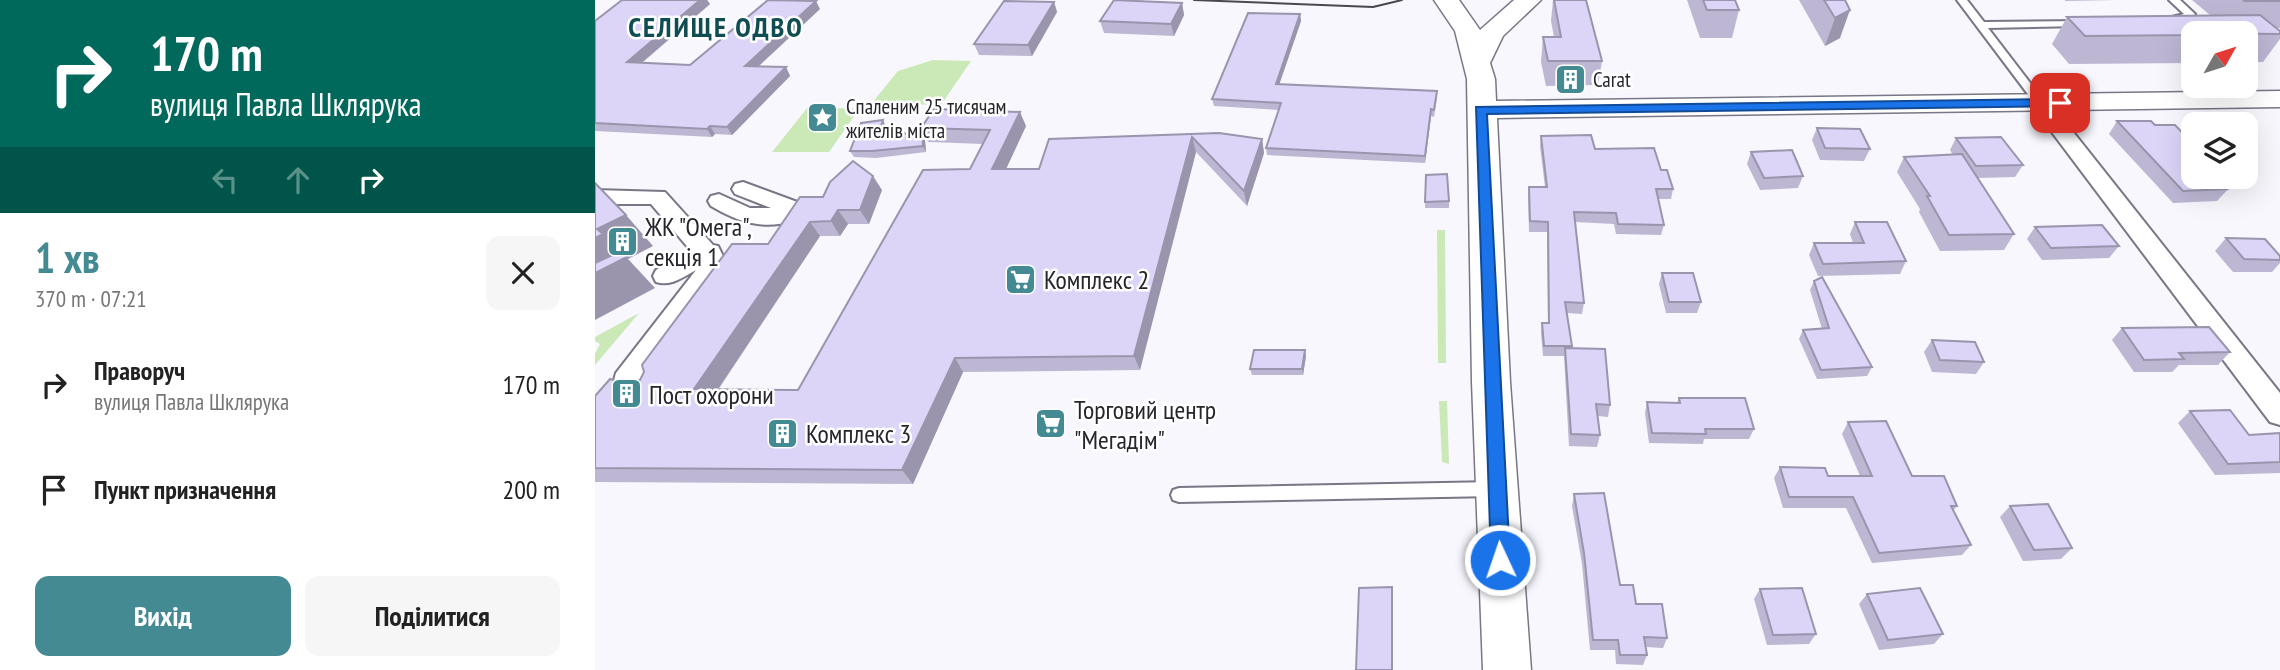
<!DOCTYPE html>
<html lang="uk">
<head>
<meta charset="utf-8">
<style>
  :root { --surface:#fff; --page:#f6f6f6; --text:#222; --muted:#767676; --accent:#438a92 }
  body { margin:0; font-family:"PT Sans Narrow",sans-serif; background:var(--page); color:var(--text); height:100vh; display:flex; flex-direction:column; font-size:26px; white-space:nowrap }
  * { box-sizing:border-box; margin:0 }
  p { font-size:23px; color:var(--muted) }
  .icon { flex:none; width:38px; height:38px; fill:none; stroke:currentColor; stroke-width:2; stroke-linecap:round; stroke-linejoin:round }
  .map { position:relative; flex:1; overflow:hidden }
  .side { display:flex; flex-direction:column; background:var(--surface); width:595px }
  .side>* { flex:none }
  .hud { background:#00695c; color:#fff; overflow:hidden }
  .needle { width:46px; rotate:51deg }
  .buttons { position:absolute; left:1586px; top:21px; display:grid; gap:14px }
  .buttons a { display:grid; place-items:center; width:77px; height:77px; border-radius:14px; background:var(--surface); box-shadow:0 7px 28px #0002; font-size:35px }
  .pin { position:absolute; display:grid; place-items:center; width:60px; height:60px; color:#fff; margin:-30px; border-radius:14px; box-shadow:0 4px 10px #0006 }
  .me { position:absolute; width:77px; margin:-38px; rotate:357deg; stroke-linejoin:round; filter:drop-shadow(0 0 5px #0008) }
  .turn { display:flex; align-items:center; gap:24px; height:147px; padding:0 35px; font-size:32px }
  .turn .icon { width:91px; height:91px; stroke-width:2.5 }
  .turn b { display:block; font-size:49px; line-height:60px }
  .lanes { display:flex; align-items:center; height:66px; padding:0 35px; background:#0003; justify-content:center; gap:35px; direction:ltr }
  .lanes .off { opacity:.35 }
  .round { display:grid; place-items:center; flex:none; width:74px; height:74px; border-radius:14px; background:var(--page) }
  .overview { display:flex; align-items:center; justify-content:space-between; height:119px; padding:0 35px }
  h1 { font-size:42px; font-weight:700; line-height:52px; color:var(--accent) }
  .cta { display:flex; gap:14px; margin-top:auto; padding:14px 35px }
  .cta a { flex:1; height:80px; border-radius:14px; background:var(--accent); color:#fff; font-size:28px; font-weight:700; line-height:80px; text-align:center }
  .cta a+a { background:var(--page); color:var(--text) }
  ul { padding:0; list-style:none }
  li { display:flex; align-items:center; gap:21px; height:105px; padding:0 35px }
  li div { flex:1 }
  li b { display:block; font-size:26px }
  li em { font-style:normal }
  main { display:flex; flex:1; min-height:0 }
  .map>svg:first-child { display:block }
  .green { fill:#cae9b7 }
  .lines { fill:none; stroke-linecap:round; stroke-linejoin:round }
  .lane-casing { stroke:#797686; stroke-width:4 }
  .street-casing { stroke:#797686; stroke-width:4 }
  .secondary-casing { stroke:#797686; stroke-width:3 }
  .lane { fill:#fff; fill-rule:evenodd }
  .street { fill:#fff; fill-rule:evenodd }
  .secondary { fill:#fff; fill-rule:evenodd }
  .tram { stroke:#49484f; stroke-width:2 }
  .wall { fill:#bdb7d4 }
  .shaded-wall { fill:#9a95ad }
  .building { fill:#dcd5f7; stroke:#9a95ad; stroke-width:2 }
  .route { fill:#1a73e8; stroke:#114b97; stroke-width:2 }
  .labels { text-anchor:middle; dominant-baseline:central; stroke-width:5; stroke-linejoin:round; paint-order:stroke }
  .far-poi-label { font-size:21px; fill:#26252c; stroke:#fff; text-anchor:start }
  .poi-label { font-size:26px; fill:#26252c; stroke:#fff; text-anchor:start }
  .far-district-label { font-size:28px; font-weight:bold; letter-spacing:2px; fill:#0f4d53; stroke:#fff }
</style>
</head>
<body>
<main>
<section class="side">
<div class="hud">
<div class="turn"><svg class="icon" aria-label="right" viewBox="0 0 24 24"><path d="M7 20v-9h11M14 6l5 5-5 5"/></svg><div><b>170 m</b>вулиця Павла Шклярука</div></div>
<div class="lanes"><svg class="icon off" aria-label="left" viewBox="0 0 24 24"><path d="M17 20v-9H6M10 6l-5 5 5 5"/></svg><svg class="icon off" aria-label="ahead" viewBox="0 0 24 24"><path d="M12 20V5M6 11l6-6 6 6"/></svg><svg class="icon" aria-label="right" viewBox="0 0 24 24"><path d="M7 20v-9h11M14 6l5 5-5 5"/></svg></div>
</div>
<div class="overview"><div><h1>1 хв</h1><p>370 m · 07:21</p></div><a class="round"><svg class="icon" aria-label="close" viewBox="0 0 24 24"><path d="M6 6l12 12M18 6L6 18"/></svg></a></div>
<ul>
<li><svg class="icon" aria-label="right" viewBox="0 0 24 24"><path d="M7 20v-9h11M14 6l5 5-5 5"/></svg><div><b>Праворуч</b><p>вулиця Павла Шклярука</p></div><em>170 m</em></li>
<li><svg class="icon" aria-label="arrive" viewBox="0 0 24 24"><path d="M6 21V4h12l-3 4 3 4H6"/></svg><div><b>Пункт призначення</b></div><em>200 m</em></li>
</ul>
<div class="cta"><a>Вихід</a><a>Поділитися</a></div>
</section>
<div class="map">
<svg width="1685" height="670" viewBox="0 0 1685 670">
  <rect width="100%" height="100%" fill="#f8f7fe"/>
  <g class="green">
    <path d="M338,60L376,61L346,105L277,103L303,71Z"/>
    <path d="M213,107L264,109L234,152H177Z"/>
    <path d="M842,230H850L851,363H843Z"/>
    <path d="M44,313L0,365V354L5,344L0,341V337Z"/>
    <path d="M844,401H852L854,464L847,462Z"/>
  </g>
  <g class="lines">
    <defs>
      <g id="lane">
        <path d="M1362,0H1372L1389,22L1489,21V25L1486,26L1393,28L1449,101V105H1441Z"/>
        <path d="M1574,0H1585L1600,14L1594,20L1573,22V18L1589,14Z"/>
        <path d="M900,482L906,484L908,489L906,494L900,496L584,502L578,500L576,495L578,490L584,488Z"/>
      </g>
      <g id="street">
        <path d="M1445,97L1452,99L1685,393V425L1675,422L1438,107L1435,103L1438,99Z"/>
        <path d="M148,182L205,203L208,208L199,221C167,230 143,222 116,206L113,201L116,196L124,194L155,208H176L140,194L137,189L140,184Z"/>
        <path d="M0,190L70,192L118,245L123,246L130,260L127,271L49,375L57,377L61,385L57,393L47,396L23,388L19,380L21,373L101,270C88,277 76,287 61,282L58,276L61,270L96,251L56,204H0Z"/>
      </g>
      <path id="secondary" d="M839,0H864L885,30L919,0H946L908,36L895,63L900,79L901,101L1685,91V107L902,118L915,382L936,670H888L877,382L872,79L860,31Z"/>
    </defs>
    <use href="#lane" class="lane-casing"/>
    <use href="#street" class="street-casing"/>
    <use href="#secondary" class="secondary-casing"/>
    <use href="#lane" class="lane"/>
    <use href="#street" class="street"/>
    <use href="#secondary" class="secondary"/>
    <path class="tram" d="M599,0L778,7L807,0"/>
  </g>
  <g class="wall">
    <path d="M27,0H112L115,4L47,63L95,65L225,9L164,66L191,67L195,76L137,135L120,134L117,137L0,131V21Z"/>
    <path d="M958,0H991L1007,61L1003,85L951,86L946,62L948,37H959L956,21Z"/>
    <path d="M1092,0H1140L1144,10L1137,38H1105Z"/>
    <path d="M1204,0H1250L1245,38L1230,46Z"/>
    <path d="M1470,0H1522L1470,1Z"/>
    <path d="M1597,0H1685V28H1681L1685,31V39L1668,62H1650V33H1598V63L1474,64L1457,44L1472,17L1615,15Z"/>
    <path d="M459,2L462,12L437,56L384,55L379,44Z"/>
    <path d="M587,3L589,15L579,36L509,33L505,21Z"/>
    <path d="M705,14L706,21L684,84L842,98L839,117L836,116L830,163L672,155L671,148L684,110L619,106L617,99Z"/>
    <path d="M1522,121L1560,125L1637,185L1622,201L1578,203L1514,134Z"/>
    <path d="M431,126L411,169H444L624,133L667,139L669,153L652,206L601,152L545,370L368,372L318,484L0,482V396L45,380L173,244L228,197L287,190L274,224H253L245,236H225L123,390H203L375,169L388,144L333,142L326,128Z"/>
    <path d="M291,127L289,133L330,140L331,152L281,158L259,157L255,151Z"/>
    <path d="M1222,128L1275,149L1269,161L1225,160L1217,140Z"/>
    <path d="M946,136L1000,149L1066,170L1078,189L1076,199H1063L1069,225L1066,235L1021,234L1019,224L980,222L989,303L987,314L972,313L976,348L1015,405L1013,417L1003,416L1005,435L1002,447L974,446L969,356H948L946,333L947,323H953L952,232H934L933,197L934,187H950L945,146Z"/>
    <path d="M1361,138L1428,165L1420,177L1383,178L1419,234L1409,250L1345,251L1324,212L1325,209L1302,172L1309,157L1358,155L1355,150Z"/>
    <path d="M1156,152L1208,176L1203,188L1165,190L1152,164Z"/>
    <path d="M831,175L854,201V208H830Z"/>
    <path d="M1260,222L1311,261L1305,274L1223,276L1214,255L1219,243H1258L1255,234Z"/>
    <path d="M1440,227L1524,246L1514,258L1447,260L1432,239Z"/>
    <path d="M1631,238L1685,256V263L1677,272H1638L1620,251Z"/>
    <path d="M1067,273L1106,302L1102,313H1071L1064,284Z"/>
    <path d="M1219,281L1277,367L1272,376L1222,379L1204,339L1208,330L1227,329L1215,290Z"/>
    <path d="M1527,328L1635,352L1623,365H1584L1577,372H1539L1517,340Z"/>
    <path d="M1337,340L1389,362L1381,374L1337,372L1329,352Z"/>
    <path d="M711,356L708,375H657L655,369Z"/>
    <path d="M1084,398L1159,429L1154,439H1109L1108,444L1054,443L1050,413L1052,402L1082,403Z"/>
    <path d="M1595,411L1654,435L1685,433V473L1620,475L1583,423Z"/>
    <path d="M1253,422L1317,476L1362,506L1358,511L1376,545L1367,555L1277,563L1251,508H1188L1179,478L1185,467L1233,476H1265L1247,434Z"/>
    <path d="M979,494L1025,585L1072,638L1068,648L1051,647L1052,655L1048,665L1021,664L1020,650H995L987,564L977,506Z"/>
    <path d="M1415,506L1477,548L1466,559L1428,561L1405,517Z"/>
    <path d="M1165,589L1221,634L1214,644L1172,645L1159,599Z"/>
    <path d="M1272,594L1348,634L1339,644L1284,650L1264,604Z"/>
  </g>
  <g class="shaded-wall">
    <path d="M105,0H112L115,4L38,70L32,62Z"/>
    <path d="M221,1L225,9L155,74L150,66Z"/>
    <path d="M459,2L462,12L437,56L433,45Z"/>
    <path d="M587,3L589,15L579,36L576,24Z"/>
    <path d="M1255,10L1245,38L1230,46L1240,18Z"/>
    <path d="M705,14L706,21L682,91L681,84Z"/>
    <path d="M191,67L195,76L137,135L132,127Z"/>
    <path d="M836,109V116L830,163V156Z"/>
    <path d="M425,112L431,126L404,184L397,169Z"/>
    <path d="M288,120L291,127L287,139L284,133Z"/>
    <path d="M115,126L120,134L117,137L112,129Z"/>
    <path d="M327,134L330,140L331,152L328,146Z"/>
    <path d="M597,137L601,152L545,370L539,356Z"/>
    <path d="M667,139L669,153L652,206L649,191Z"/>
    <path d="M278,176L287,190L274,224L265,210Z"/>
    <path d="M243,210L253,224L245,236L236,221Z"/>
    <path d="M31,215L58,246L33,259L60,288L0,320V238L2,229Z"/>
    <path d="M215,222L225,236L113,404L99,389Z"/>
    <path d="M710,350L711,356L708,375L707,369Z"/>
    <path d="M360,358L368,372L318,484L307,470Z"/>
  </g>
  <g class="building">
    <path d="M27,0H105L32,62L95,65L173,0L221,1L150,66L191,67L132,127L115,126L112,129L0,123V21Z"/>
    <path d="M519,0L587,3L576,24L505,21Z"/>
    <path d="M959,0H991L1007,61H953L948,37H966Z"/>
    <path d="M1108,0H1140L1144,10H1112Z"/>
    <path d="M1229,0H1250L1255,10L1240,18Z"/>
    <path d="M1648,0H1685V1H1650Z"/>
    <path d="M409,1L459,2L433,45L379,44Z"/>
    <path d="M653,13L705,14L681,84L842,91L839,110L836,109L830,156L671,148L686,103L617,99Z"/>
    <path d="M1665,15L1685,31V34L1598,33V35L1490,36L1472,17Z"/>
    <path d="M339,109L425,112L397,169H444L454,139L624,133L667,139L649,191L597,137L539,356L360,358L307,470L0,468V396L15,379L31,384L45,380L49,372L47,365L137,244H173L205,197H228L235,182L258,161L278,176L265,210H243L236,221L215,222L99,389L203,390L328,170L375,169L395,130L326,128Z"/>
    <path d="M288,120L284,133L327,134L328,146L277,151H255L266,123Z"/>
    <path d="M1522,121H1556L1560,125H1580L1598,144V177H1629L1637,185H1628L1632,189L1588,191Z"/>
    <path d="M1222,128L1265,129L1275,149L1230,148Z"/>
    <path d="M996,135L1000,149L1059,148L1066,170H1072L1078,189H1061L1069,225L1023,224L1021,213L979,212L989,303L970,302L977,346H949L947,323H954L953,222L935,221L934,187H952L946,136Z"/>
    <path d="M1406,137L1428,165L1381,166L1361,138Z"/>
    <path d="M1197,150L1208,176L1169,178L1156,152Z"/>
    <path d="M1367,154L1419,234L1354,235L1332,196H1335L1309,157Z"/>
    <path d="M852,174L854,201L830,202L831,175Z"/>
    <path d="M0,183L31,215L2,229L8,234L0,238Z"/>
    <path d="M1260,222H1292L1311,261L1228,264L1219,243H1269Z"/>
    <path d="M1507,225L1524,246L1456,248L1440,227Z"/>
    <path d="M1631,238L1670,239L1685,256V260L1649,259Z"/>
    <path d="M26,251L32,257L0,273V263Z"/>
    <path d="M1067,273H1098L1106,302H1074Z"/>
    <path d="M1227,277L1277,367L1226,370L1208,330L1234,328L1219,281Z"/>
    <path d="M1614,327L1635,352L1584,353L1589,359L1549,360L1527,328Z"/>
    <path d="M1337,340L1380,342L1389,362L1345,360Z"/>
    <path d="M970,348L1010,349L1015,405L1001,404L1005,435L976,434Z"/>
    <path d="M659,350H710L707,369H655Z"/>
    <path d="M1084,398H1150L1159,429H1110L1111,434L1057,433L1052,402L1085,403Z"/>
    <path d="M1635,410L1654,435L1685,433V462L1633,464L1595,411Z"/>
    <path d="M1291,421L1317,476H1349L1362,506H1356L1376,545L1284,553L1258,497H1194L1185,467L1230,468L1233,476H1277L1253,422Z"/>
    <path d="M1009,493L1025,585H1038L1041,604H1067L1072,638L1049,637L1052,655H1025L1023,640H998L989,553L979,494Z"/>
    <path d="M1453,504L1477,548L1439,550L1415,506Z"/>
    <path d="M797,587V670H761L764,588Z"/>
    <path d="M1207,588L1221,634L1178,635L1165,589Z"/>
    <path d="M1325,588L1348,634L1293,640L1272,594Z"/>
  </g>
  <path class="route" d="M1465,99L1469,100V106L892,114L915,560L912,566L905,568L898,566L896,560L881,107Z"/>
  <defs>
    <symbol id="building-square" viewBox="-11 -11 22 22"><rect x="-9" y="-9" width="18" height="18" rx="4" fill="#438a92" stroke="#fff"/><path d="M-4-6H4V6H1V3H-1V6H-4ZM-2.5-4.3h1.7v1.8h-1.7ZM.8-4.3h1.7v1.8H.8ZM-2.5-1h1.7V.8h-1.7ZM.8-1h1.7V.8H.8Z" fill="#fff"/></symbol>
    <symbol id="sight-square" viewBox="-11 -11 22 22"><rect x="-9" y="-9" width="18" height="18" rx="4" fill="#438a92" stroke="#fff"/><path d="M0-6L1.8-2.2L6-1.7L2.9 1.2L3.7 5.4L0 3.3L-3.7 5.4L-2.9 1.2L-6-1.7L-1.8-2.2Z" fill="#fff"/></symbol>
    <symbol id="supermarket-square" viewBox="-11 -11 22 22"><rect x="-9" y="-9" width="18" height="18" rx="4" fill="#438a92" stroke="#fff"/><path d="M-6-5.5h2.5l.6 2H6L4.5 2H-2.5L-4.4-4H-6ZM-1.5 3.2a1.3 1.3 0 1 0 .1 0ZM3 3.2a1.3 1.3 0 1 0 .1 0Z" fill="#fff"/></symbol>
  </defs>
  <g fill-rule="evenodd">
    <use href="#building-square" x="958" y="62" width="35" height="35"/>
    <use href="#sight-square" x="210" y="100" width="35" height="35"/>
    <use href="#building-square" x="10" y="224" width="35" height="35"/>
    <use href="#supermarket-square" x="408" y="262" width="35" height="35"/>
    <use href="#building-square" x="14" y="376" width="35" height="35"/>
    <use href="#supermarket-square" x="438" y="406" width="35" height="35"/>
    <use href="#building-square" x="170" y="416" width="35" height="35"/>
  </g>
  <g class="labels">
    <g class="far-poi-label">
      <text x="998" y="79">Carat</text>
      <text x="251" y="106">Спаленим 25 тисячам<tspan x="251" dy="24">жителів міста</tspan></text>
    </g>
    <g class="poi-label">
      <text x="50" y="226">ЖК "Омега",<tspan x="50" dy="30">секція 1</tspan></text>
      <text x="449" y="279">Комплекс 2</text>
      <text x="54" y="394">Пост охорони</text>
      <text x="479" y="409">Торговий центр<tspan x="479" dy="30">"Мегадім"</tspan></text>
      <text x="211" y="433">Комплекс 3</text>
    </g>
    <g class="far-district-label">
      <text x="121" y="26">СЕЛИЩЕ ОДВО</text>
    </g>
  </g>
</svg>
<div class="buttons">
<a><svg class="needle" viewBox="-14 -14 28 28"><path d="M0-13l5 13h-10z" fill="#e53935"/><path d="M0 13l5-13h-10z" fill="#767676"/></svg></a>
<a><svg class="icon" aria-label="layers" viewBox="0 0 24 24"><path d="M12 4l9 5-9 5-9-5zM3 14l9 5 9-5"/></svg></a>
</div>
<div class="pin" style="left:1465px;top:103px;background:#d93025"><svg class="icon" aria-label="arrive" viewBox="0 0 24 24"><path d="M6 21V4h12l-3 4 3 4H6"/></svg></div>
<svg class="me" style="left:905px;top:560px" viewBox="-20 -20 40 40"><circle r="17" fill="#1a73e8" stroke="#fff" stroke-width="3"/><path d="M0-11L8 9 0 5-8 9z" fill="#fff"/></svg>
</div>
</main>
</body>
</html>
